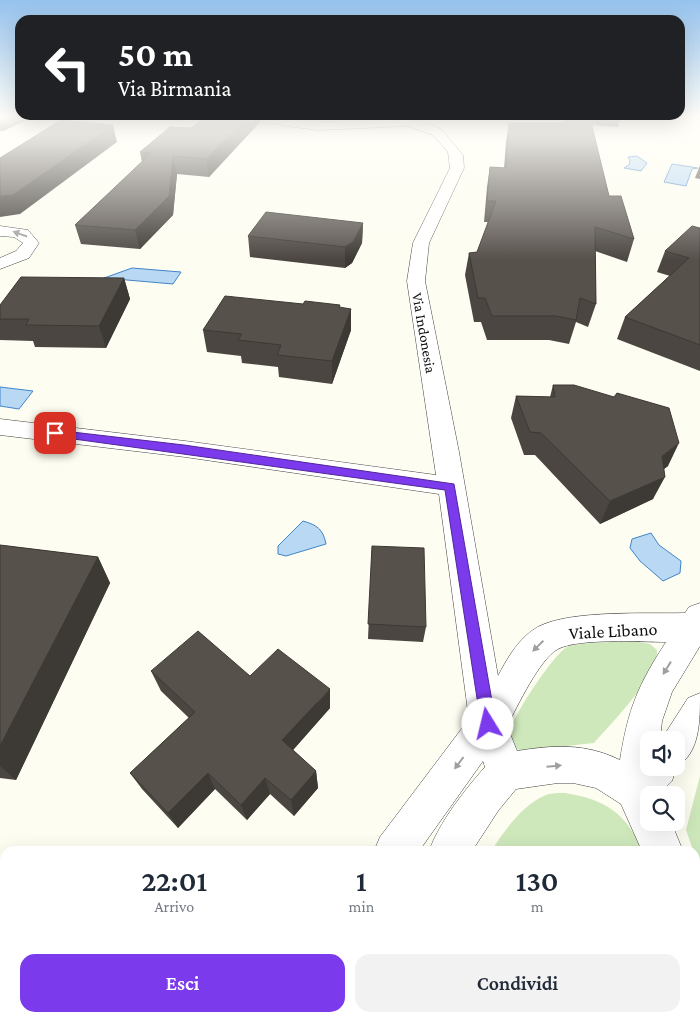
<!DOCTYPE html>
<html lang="it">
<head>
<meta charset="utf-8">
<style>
  :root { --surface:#fff; --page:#f2f2f3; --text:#1f2937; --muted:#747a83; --accent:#7c3aed }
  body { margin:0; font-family:"Crimson Pro",serif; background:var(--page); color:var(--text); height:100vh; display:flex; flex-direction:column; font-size:19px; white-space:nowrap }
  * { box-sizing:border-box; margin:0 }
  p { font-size:16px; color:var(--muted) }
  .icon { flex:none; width:28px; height:28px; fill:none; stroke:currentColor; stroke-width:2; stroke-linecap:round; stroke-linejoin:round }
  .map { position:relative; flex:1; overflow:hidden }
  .sheet { position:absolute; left:0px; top:846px; width:700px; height:176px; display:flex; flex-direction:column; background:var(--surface); border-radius:15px 15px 0 0; box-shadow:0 5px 20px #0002 }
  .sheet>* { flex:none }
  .guide { position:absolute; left:15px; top:15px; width:670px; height:105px; border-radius:15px; box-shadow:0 5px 20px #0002; background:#202124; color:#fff; overflow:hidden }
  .fabs { position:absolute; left:640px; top:731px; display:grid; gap:10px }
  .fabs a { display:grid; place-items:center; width:45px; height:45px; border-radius:10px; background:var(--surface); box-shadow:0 5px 20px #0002; font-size:25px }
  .pin { position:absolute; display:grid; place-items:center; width:42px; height:42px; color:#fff; margin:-21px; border-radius:10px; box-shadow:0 2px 8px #0006 }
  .me { position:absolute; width:55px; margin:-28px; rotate:351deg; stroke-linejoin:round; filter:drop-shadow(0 0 4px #0008) }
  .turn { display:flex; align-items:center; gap:18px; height:105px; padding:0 20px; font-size:22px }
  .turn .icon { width:65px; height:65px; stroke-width:2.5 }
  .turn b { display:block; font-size:35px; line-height:42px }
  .eta { display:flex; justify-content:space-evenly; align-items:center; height:85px; text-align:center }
  .eta b { font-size:30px; font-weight:600; line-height:35px }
  .cta { display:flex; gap:10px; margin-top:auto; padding:10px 20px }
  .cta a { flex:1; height:58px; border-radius:15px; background:var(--accent); color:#fff; font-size:20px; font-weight:600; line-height:58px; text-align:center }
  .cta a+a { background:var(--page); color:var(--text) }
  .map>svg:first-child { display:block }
  .green { fill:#cee8bc }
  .water { fill:#b8d8f4; stroke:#4285c8 }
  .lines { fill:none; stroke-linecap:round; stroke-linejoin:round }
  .minor-casing { stroke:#424242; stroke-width:1 }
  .minor { fill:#fff; fill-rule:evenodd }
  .wall { fill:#4b4641 }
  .shaded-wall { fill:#3d3935 }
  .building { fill:#57514c; stroke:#3d3935 }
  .oneway { fill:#9f9f9f }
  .route { fill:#7c3aed; stroke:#51269a }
  .labels { text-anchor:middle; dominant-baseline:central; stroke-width:5; stroke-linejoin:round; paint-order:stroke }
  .far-street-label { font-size:15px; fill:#0f0f0f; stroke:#fff }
  .street-label { font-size:18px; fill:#0f0f0f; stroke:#fff }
</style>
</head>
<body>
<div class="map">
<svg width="700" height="1022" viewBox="0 0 700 1022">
  <rect width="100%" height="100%" fill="#fefdf1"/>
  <g class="green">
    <path d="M633,641L650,644L657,650C659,675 611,724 594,743L529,750H519L511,745C510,739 509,733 512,726C516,712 554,654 567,647C579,642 619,642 633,641Z"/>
    <path d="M700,776V870L686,830Z"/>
    <path d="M565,793C604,799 627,813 642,851H491C504,831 522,805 546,795C551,793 559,793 565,793Z"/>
    <path d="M405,1018H668L666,1022H403Z"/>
  </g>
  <g class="water">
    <path d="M637,156L647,163L641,171L624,168L629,165L630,160L628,157Z"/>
    <path d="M672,164L698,168L692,169L686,186L664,182Z"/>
    <path d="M132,268L181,272L173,284L104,278Z"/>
    <path d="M0,387L33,391L19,409L0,406Z"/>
    <path d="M303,521C317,525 323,529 326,544L286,556L278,554V546Z"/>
    <path d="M651,533L659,545L681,561L680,573L663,581L640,561L630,548L632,539Z"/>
  </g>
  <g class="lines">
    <defs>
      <g id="minor">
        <path d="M256,117H274L326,122L408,118L428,123L442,130L463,155L464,168L429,243L425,281L459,452L498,676C507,659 517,641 533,630C561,609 649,614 685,613L689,607L700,603V646L672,692L662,721L660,740H649V768H676V740H661L688,698L700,693C700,721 700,753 677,766L672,781L658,795H649V822H671L683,851H642L621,804L596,788L573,783H558L516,789L498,811L472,851H429C440,821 464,791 485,767L483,761L419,851H374L380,837L469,719L439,494L185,457L0,435V419L185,441L436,475L407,281L413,243L450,168L448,152L433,135L408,126L318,130L286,126L258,120ZM666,642C638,685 628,709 620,760C585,743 554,745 517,751L507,726C517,707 540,658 558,649C579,638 641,642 666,642Z"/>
        <path d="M0,226L28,230L39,243L29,258L0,269V258L16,251L23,243L14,237L0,236Z"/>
        <path d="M695,905L700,907V963L695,961Z"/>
        <path d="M281,1018H329L327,1022H279Z"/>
        <path d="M336,1018H384L382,1022H334Z"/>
      </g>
    </defs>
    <use href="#minor" class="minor-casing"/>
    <use href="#minor" class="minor"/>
  </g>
  <g class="wall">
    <path d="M0,117H33L3,131H0Z"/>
    <path d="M478,117H495L494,118Z"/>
    <path d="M566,117H621L618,127L591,125L609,196L634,239L627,262L595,251L596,304L588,327L576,322L569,344L549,340H487L481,322H474L465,275L469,253L477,252L488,222H484L487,187L490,167L504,168L506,142L509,123H563Z"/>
    <path d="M260,122L209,177L177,174L173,215L140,249L81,244L75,225L142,162L140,152L191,128Z"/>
    <path d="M700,165V179L695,178Z"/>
    <path d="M363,223L362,243L352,263L345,268L250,257L248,236Z"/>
    <path d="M700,228V371L617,339L625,317L670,276L657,272L665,251Z"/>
    <path d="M124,278L130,299L106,348L35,347L33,341L0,340V305Z"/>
    <path d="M303,304L340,305V308L351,309V330L332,384L279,377L278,367L242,363L241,356L207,352L203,330Z"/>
    <path d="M553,385L668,466L664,469L653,499L600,524L535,455H524L511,418L516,396L550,397Z"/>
    <path d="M0,545L98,557L110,583L16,780L0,778Z"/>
    <path d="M372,546L426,627L423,642L368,639Z"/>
    <path d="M151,671L250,676L330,708L293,750L316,771L318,788L294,816L270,794L247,820L215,789L178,828L142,789L130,773L189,718L161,691Z"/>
  </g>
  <g class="shaded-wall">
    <path d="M0,117H33L3,131L0,122Z"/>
    <path d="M249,117H260V122L209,177L206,159Z"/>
    <path d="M113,125L117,142L20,214L0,217V196Z"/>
    <path d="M173,156L177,174L173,215L140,249L135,230Z"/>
    <path d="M363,223L362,243L352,263L345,268V247Z"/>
    <path d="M124,278L130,299L106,348L99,326Z"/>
    <path d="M351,309V330L332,384V361Z"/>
    <path d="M679,443L668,466L651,478L662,456Z"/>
    <path d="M665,477L653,499L600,524L610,501Z"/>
    <path d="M98,557L110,583L16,780L0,766V746Z"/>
    <path d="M330,689V708L286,758L282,740Z"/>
    <path d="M316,771L318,788L294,816L291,800Z"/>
    <path d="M208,773L215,789L178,828L168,813Z"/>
    <path d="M265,778L270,794L247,820L241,805Z"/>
  </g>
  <g class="building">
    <path d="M205,117H249L206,159L173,156L169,196L135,230L75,225L151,153L140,152L170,127L191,128Z"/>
    <path d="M566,117H586L591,122L609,196H621L634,239L595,227L596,304L580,298L576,320L556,316H492L485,298H478L469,253L477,252L496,201H487L490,167L506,168L509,123H563Z"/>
    <path d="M61,120L113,125L13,195L0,196V158Z"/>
    <path d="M266,212L363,223L353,242L345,247L248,236Z"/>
    <path d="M692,226L700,228V345L625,317L689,258L665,251Z"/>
    <path d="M21,277L124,278L99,326L26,325L29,319H0V305Z"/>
    <path d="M225,296L303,304L305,301L340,305L339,307L351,309L332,361L277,355L281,345L238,340L242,334L203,330Z"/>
    <path d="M553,385H574L614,397L617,393L669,408L679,443L662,456L665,477L610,501L541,433L530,432L516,396L555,397Z"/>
    <path d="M0,545L98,557L0,746Z"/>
    <path d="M372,546L424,548L426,627L368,624Z"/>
    <path d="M198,631L250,676L278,649L330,689L282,740L316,771L291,800L265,778L241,805L208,773L168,813L130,773L195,712L151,671Z"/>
  </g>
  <defs><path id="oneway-solid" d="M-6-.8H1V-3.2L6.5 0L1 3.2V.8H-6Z" transform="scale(1.25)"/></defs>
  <g class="oneway">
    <use href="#oneway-solid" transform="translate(20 234) rotate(-161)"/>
    <use href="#oneway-solid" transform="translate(538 646) rotate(136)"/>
    <use href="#oneway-solid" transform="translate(667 668) rotate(122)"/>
    <use href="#oneway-solid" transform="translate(459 763) rotate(127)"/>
    <use href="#oneway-solid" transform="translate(554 766) rotate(-5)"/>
  </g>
  <linearGradient id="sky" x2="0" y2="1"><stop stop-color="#95c2ed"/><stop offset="0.45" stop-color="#fffef9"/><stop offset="1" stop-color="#fffef9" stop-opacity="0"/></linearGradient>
  <rect width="700" height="260" fill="url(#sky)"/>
  <path class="route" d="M55,430L184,445L454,484L496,724L494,729L488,731L483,729L481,724L445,490L52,436V431Z"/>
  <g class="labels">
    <g class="far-street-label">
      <text transform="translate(424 333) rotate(80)">Via Indonesia</text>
    </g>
    <g class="street-label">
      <text transform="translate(613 631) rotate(-3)">Viale Libano</text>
    </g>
  </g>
</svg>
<div class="fabs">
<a><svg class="icon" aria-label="sound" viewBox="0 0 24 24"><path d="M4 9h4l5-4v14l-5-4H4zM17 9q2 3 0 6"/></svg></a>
<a><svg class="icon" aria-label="search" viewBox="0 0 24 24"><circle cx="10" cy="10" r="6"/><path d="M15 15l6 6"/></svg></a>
</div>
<div class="pin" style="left:55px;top:433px;background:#d93025"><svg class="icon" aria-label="arrive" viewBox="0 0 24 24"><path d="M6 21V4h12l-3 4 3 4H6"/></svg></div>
<svg class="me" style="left:488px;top:724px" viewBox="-20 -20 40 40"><circle r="19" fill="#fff"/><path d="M0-13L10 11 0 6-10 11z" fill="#7c3aed"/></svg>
<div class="guide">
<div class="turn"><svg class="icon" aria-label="left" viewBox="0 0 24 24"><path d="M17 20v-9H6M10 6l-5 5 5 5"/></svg><div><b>50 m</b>Via Birmania</div></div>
</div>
<section class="sheet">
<div class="eta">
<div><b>22:01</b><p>Arrivo</p></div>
<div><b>1</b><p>min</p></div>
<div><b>130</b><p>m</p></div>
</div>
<div class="cta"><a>Esci</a><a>Condividi</a></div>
</section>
</div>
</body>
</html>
